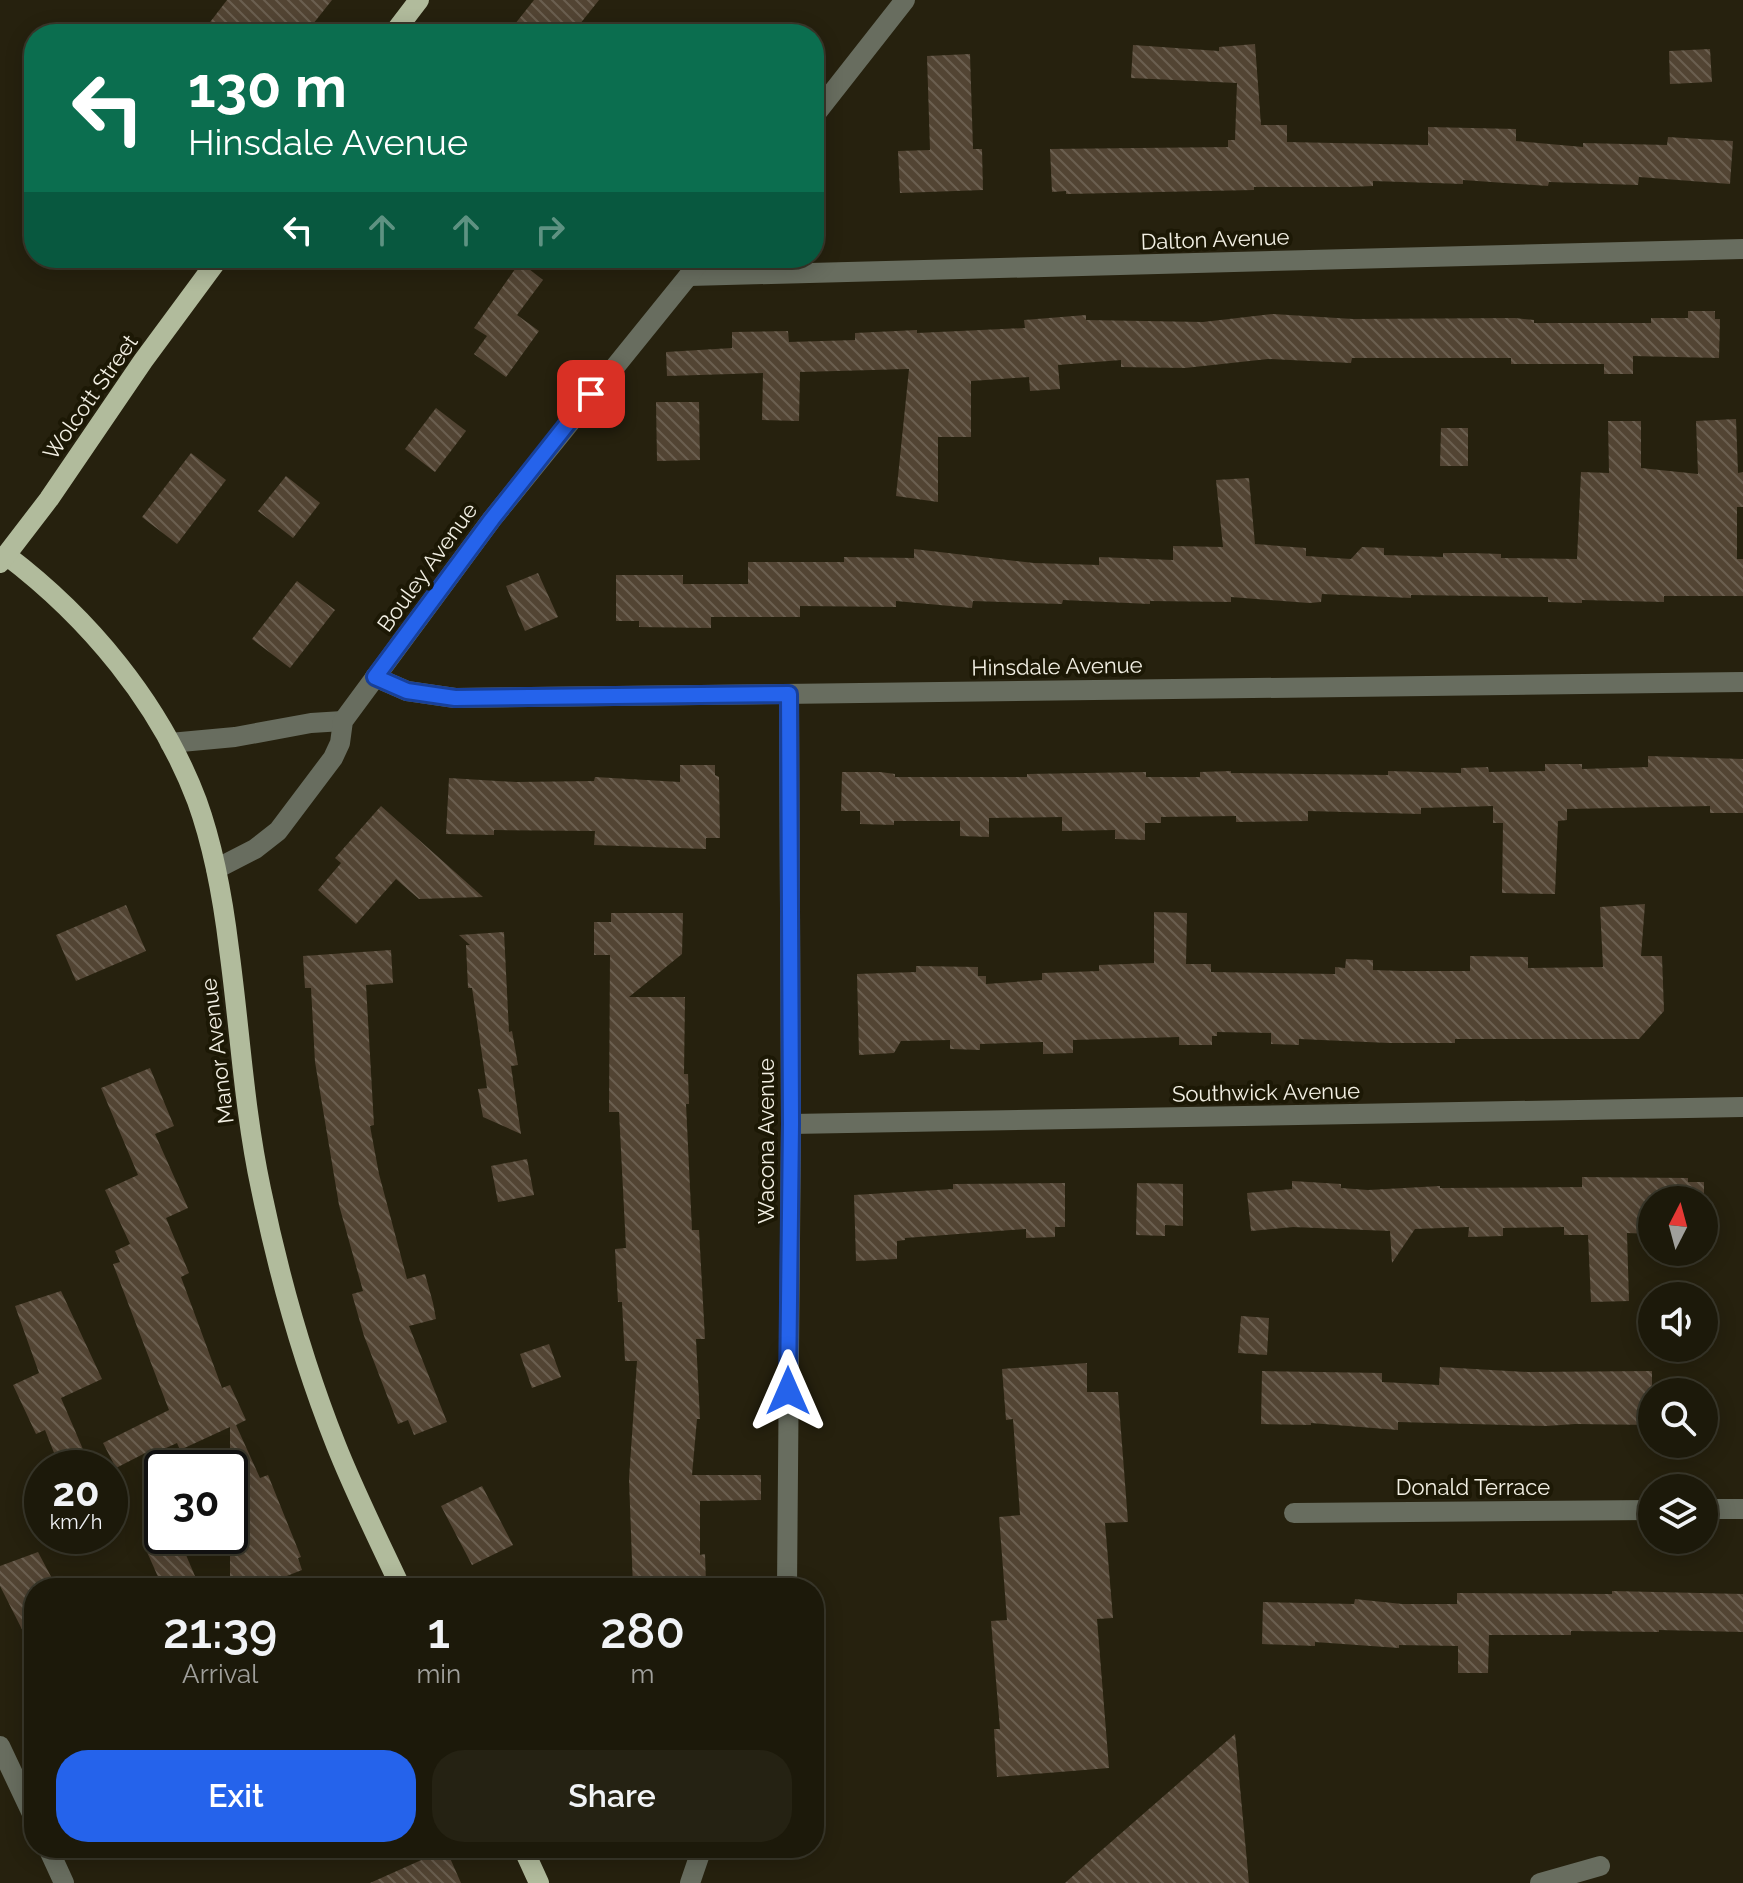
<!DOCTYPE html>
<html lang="en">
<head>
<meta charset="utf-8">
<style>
  :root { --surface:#1c190a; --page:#252213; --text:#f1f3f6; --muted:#a0a09c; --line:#3a382b; --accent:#2563eb }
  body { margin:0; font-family:Raleway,sans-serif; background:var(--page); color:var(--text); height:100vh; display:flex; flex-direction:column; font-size:30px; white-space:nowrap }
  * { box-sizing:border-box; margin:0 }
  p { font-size:26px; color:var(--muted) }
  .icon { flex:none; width:44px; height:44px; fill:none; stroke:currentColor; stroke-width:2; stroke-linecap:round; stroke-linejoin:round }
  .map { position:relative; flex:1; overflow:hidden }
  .panel { position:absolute; left:24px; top:1578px; width:800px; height:280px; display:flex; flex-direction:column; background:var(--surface); border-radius:32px; box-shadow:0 4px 20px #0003,0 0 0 2px var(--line) }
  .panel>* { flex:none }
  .hud { position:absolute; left:24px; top:24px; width:800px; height:244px; border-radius:32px; box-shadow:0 4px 20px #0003,0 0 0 2px var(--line); background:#0b6e4f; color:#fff; overflow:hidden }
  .needle { width:52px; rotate:6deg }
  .buttons { position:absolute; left:1638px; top:1186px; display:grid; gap:16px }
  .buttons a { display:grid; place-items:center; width:80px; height:80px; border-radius:50%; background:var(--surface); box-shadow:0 4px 20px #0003,0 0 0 2px var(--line); font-size:40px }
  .speed { position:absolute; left:24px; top:1450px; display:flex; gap:16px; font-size:40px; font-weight:700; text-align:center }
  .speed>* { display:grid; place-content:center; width:104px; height:104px; border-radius:50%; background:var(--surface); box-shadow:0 4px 20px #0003,0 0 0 2px var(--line); line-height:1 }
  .speed small { font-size:20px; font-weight:400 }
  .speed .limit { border:4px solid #111; border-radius:12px; background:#fff; color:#111 }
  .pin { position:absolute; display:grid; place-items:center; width:68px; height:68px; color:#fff; margin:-34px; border-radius:16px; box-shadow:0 4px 12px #0006 }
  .me { position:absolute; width:88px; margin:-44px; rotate:0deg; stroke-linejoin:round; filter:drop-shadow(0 0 6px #0008) }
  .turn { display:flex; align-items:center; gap:28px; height:168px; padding:0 32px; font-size:36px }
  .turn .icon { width:104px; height:104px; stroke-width:2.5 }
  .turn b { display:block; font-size:56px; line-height:68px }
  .lanes { display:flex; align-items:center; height:76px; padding:0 32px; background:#0003; justify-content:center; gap:40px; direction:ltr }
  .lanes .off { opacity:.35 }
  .eta { display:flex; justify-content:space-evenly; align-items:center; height:136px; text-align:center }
  .eta b { font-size:48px; font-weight:600; line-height:56px }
  .button { display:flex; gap:16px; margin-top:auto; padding:16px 32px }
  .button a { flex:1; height:92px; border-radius:32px; background:var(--accent); color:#fff; font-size:32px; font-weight:600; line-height:92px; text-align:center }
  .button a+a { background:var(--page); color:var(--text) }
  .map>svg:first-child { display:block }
  .building { fill:url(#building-back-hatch) }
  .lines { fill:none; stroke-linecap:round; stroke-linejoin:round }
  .minor { stroke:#686d5f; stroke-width:20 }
  .major { stroke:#b1bb9c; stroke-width:20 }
  .route-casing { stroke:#184099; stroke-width:20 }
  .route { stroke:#2563eb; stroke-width:14 }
  .labels { text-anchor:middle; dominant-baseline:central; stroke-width:8; stroke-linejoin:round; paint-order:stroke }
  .street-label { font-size:22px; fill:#f2efe3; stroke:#1c1805 }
</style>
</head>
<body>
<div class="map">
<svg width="1743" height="1883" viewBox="0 0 1743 1883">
  <defs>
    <pattern id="building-back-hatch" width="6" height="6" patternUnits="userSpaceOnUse" patternTransform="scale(2)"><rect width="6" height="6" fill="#524433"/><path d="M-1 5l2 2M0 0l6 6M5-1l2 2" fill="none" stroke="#6b5f50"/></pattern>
  </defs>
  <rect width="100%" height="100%" fill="#26210e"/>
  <g class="building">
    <path d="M227,0H332L305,34H201Z"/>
    <path d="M534,0H599L572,34H507Z"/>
    <path d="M1255,44L1261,125H1287V142L1428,145V127L1516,129V141L1583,147V143L1667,145L1668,137L1733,141L1730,184L1639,177L1638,185L1549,182L1548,186L1463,180V184L1373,181V186L1349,187H1254V190L1066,194V191L1052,192L1050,149L1228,147V140H1235L1237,83L1131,78L1133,45L1219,51V47Z"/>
    <path d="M1710,49L1712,82L1670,84L1669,51Z"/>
    <path d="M970,54L973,149H982L983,190L900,193L898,151L930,150L927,56Z"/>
    <path d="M520,262L543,280L517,315L539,331L506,377L474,354L487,336L474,328Z"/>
    <path d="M1688,311H1715V319H1720L1719,358L1633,356V374H1604V364H1511V358H1352L1351,363L1268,359L1185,368L1121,367V360L1058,365L1060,389L1030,391L1029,377L971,381V437H938V502L896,496L909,369L800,372L799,421L762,420L763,373L667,376L666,352L732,348V332L788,331L789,342L855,340V333L917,330V333L1025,328L1024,320L1086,315V320L1145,321L1203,322L1273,314L1353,319L1515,318L1534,320V323H1651V318H1688Z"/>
    <path d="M656,402H699L700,460L657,461Z"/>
    <path d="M436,408L466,431L435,472L405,449Z"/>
    <path d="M1736,419L1738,473L1743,472V507H1737V559H1743V596H1664V602L1582,600V603L1548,602V597L1411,595V598L1322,594L1321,602L1309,603L1231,597V602L1150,601V604L1063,600L1062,604L973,601L972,608L896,601V607L800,606V617H711V628L639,627V621H616V575H683V584H748V562H844V557L914,558V549L1034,563L1099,565V557L1173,560V546L1223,547L1216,480L1249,478L1255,544L1306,548V556L1351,559L1362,547L1384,548V555L1443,557V553H1472L1501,554V558L1577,559L1581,472L1609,473L1608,421H1641V468L1698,474L1696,421Z"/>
    <path d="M1441,428H1468V466H1440Z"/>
    <path d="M191,453L226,480L177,544L142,517Z"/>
    <path d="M286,476L320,503L293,538L258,511Z"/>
    <path d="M538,573L558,617L525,631L506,586Z"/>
    <path d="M297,581L335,610L290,668L252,639Z"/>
    <path d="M1648,756L1743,759V813H1710V806L1567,809V820L1558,821L1555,894L1502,893L1503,823H1493V806L1421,808V814L1308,811V821L1236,822V816L1161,817V823H1145V840L1115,839V830L1062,831V817L989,818V837L960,836V821H894V825L860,824V811H841L842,772H880L895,774V777H1027V774L1146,772V777H1200V772L1231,771V773L1388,775V771L1461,773V768L1488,767L1489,772L1545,771V764H1582V769L1648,767Z"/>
    <path d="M680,765H715V775L719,777L720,838H706V849L594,845L595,831L494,830V835L446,834L449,778L516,782L594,781L595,777L680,782Z"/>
    <path d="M381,806L483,897L419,899L396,879L356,924L318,890L341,863L335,858Z"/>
    <path d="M1645,904L1641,956H1662L1664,1011L1639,1039H1455V1043H1389L1299,1039V1045L1271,1044V1033L1217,1032V1036H1212V1045H1179V1037L1073,1040V1053L1043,1054V1042L980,1044V1050L950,1049V1040L901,1041L894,1053L859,1055L857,974L916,972V966L978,967V976H986V984L1042,980V973L1099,971V965L1154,963V912L1187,913L1186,964H1211V972L1335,974V967L1345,968L1346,959L1373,960V970L1403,971H1470V956L1528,957V968L1603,967L1600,907Z"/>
    <path d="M126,905L146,951L76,981L56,935Z"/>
    <path d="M611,913H683L682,954L629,997H685L684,1074H688L689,1104H686L692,1230H699L705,1339H696L700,1419H697L692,1475H761V1500L700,1501V1555L705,1554L706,1583L694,1584V1588H633L629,1479L637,1361H625L622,1302H618L615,1249L626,1248L619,1112H609L610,955H594V922H611Z"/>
    <path d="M504,932L509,1032L512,1031L518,1065L511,1066L521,1134L483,1117L478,1089L487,1088L472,988H468L466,945H470L459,935Z"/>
    <path d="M391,950L393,983L366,985L374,1125L370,1126L379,1174L407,1279L425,1274L433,1303L436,1319L409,1326L447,1422L414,1435L408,1420L398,1424L364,1336L352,1294L363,1291L339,1205L315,1062L311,988H305L303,956Z"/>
    <path d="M150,1068L174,1126L155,1134L188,1208L166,1218L189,1273L181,1277L222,1388L230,1385L246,1420L236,1425L260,1478L268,1475L301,1557L298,1558L302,1570L256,1588H230V1427L180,1450L177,1443L155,1453L153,1449L116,1468L103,1443L169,1410L113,1264L120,1262L115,1251L130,1244L105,1190L138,1175L101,1088Z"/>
    <path d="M527,1159L534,1195L498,1202L491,1166Z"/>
    <path d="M1582,1177L1688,1178V1182H1704V1214V1200H1652V1234L1627,1233L1629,1301L1591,1302L1588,1235H1564V1227L1503,1228V1236L1468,1237L1469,1227L1415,1229L1392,1263L1390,1231L1293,1227L1251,1231L1247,1193L1292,1189V1181L1341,1184V1188L1368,1190L1440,1186V1188L1582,1187Z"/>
    <path d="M1065,1183V1227H1055V1237L1026,1238V1229L905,1238V1240L897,1241V1259L856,1261L854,1195L953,1189V1184Z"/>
    <path d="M1137,1183L1183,1184V1226L1165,1225V1236L1136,1235Z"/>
    <path d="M61,1291L102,1379L61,1398L91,1468H60L45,1430L36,1434L13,1385L39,1373L15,1306Z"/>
    <path d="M1241,1316L1269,1318L1267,1355L1238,1353Z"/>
    <path d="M549,1344L561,1377L532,1388L520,1354Z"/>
    <path d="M1087,1363V1392H1118L1128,1522L1105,1523L1113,1618L1097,1619L1109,1768L997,1777L994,1729H1000L991,1621L1007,1620L999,1517L1020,1515L1013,1419L1006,1420L1002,1369Z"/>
    <path d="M1440,1367L1528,1372L1652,1371V1425L1575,1424L1546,1426L1398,1422V1430L1311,1423V1425L1261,1424L1262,1371L1382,1373V1382L1439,1385Z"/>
    <path d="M482,1486L513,1545L472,1565L441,1506Z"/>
    <path d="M160,1536H178L200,1588H163L143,1543Z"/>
    <path d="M38,1552L57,1588H34V1653L0,1586V1566Z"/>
    <path d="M1612,1591L1743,1594V1632L1659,1630V1632L1571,1631V1635H1489L1488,1673H1458V1646L1399,1645V1648L1315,1642V1646L1262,1644L1263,1602L1354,1604L1355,1599L1402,1604H1457V1593L1612,1594Z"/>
    <path d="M1235,1734L1249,1883H1065L1095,1856Z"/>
    <path d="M446,1849L461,1883H370Z"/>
  </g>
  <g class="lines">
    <g class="minor">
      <path d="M814,116L905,0"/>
      <path d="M689,276L1743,249"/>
      <path d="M375,677L407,691L455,698L1743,682"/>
      <path d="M170,743L235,737L311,723L343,721"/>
      <path d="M216,869L255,849L278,831L333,758L340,743L343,721L492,519L703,258"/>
      <path d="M791,1124L1743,1107"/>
      <path d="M1704,1509H1743"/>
      <path d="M1294,1513L1652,1510"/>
      <path d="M787,1588L791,1124L789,694"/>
      <path d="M0,1746L34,1818"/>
      <path d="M48,1848L64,1883"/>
      <path d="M690,1883L702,1848"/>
      <path d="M1540,1883L1600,1866"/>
    </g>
    <g class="major">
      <path d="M393,34L419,0"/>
      <path d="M6,555C89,618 160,703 197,801C214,848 223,899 229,949C240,1029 244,1110 261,1189C279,1276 303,1362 336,1445C355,1493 379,1541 401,1588"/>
      <path d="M0,563L49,499L143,361L219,258"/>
      <path d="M523,1848L539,1883"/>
    </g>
  </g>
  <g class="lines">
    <defs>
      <path id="route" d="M591,394L492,519L375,677L407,691L455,698L789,694L791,1124L788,1391"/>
    </defs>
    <use href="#route" class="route-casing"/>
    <use href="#route" class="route"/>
  </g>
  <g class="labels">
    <g class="street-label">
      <text transform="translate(1215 239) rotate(-2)">Dalton Avenue</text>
      <text transform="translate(90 397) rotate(-55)">Wolcott Street</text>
      <text transform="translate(427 567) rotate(-54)">Bouley Avenue</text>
      <text transform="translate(1057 666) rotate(-1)">Hinsdale Avenue</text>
      <text transform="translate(217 1051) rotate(-97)">Manor Avenue</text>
      <text transform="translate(1266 1092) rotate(-1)">Southwick Avenue</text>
      <text transform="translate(766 1141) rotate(-90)">Wacona Avenue</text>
      <text x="1473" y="1487">Donald Terrace</text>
    </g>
  </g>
</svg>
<div class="buttons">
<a><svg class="needle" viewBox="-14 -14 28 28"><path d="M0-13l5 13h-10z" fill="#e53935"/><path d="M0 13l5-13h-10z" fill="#a0a09c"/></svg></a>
<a><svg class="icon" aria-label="sound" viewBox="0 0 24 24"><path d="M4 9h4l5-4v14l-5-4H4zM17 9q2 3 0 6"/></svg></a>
<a><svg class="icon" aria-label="search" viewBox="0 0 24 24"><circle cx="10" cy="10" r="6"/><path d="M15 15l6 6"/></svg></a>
<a><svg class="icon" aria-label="layers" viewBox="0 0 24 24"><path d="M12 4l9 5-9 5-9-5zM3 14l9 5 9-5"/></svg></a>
</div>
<div class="speed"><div>20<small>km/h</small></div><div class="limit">30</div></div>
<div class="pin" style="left:591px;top:394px;background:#d93025"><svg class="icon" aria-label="arrive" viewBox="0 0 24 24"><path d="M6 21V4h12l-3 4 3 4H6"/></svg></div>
<svg class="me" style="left:788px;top:1391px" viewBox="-20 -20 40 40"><path d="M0-17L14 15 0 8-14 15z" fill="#2563eb" stroke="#fff" stroke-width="4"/></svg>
<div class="hud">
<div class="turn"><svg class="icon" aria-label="left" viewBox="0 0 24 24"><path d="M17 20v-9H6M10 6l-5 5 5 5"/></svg><div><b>130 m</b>Hinsdale Avenue</div></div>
<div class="lanes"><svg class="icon" aria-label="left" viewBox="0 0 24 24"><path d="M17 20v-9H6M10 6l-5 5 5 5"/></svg><svg class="icon off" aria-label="ahead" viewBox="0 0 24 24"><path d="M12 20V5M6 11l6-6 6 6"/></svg><svg class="icon off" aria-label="ahead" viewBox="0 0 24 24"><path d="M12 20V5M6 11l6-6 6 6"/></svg><svg class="icon off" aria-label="right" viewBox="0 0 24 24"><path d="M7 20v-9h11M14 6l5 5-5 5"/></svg></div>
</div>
<section class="panel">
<div class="eta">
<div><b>21:39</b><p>Arrival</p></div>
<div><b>1</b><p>min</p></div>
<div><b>280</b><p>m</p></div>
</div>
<div class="button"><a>Exit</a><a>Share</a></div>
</section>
</div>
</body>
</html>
